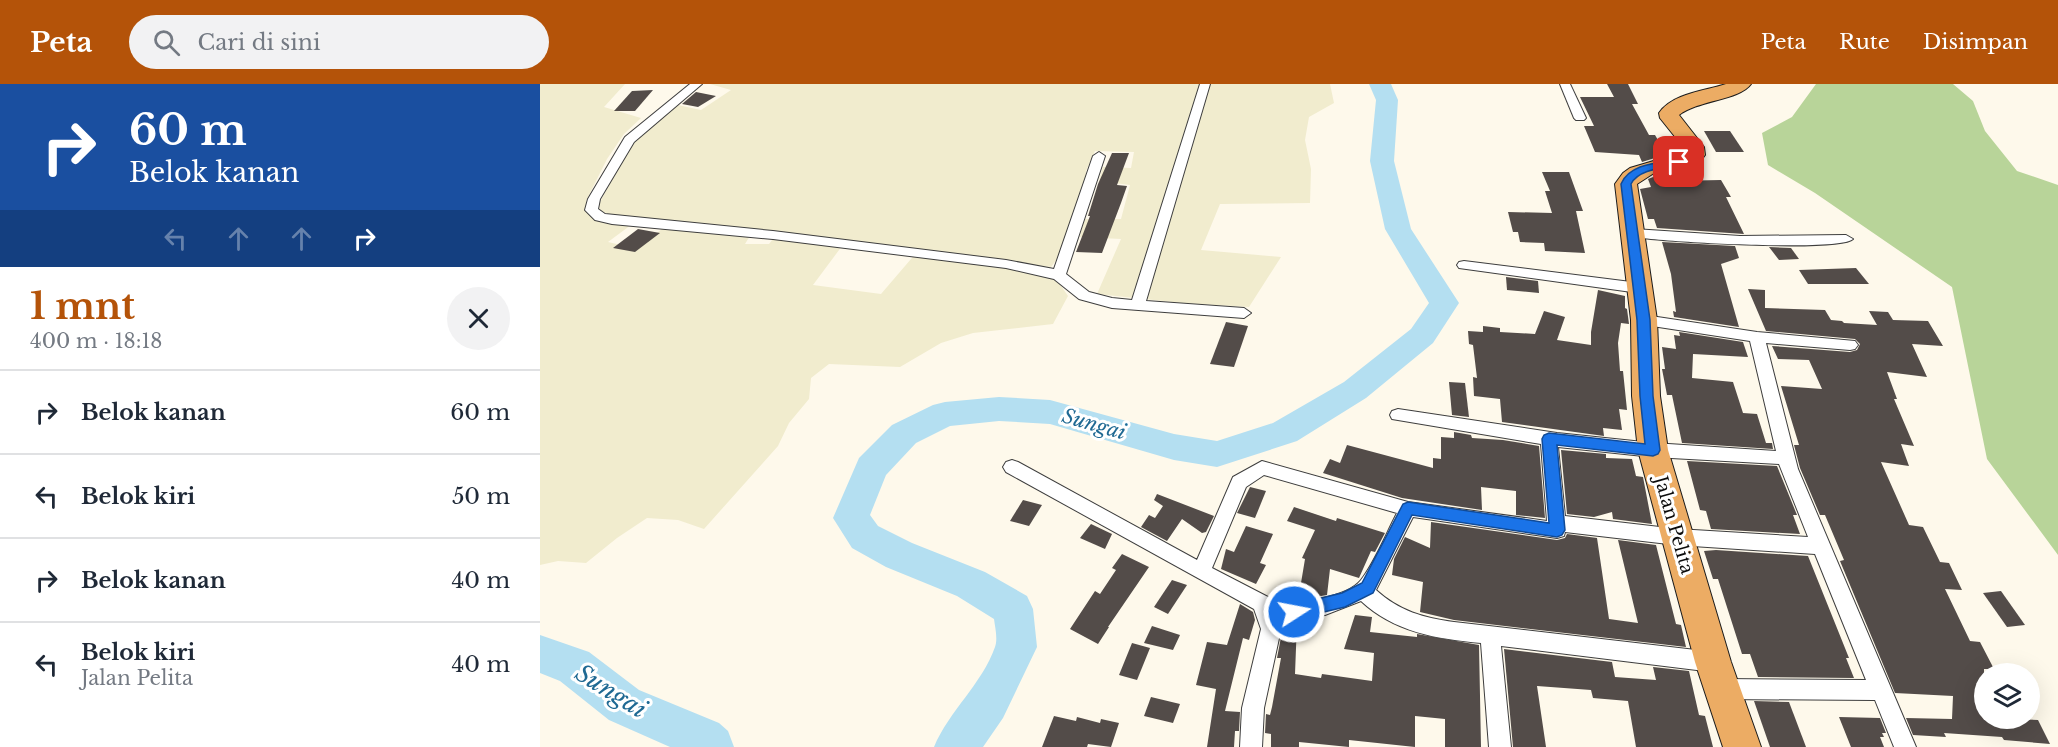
<!DOCTYPE html>
<html lang="id">
<head>
<meta charset="utf-8">
<style>
  :root { --surface:#fff; --page:#f2f2f3; --text:#1f2937; --muted:#747a83; --line:#e0e1e3; --accent:#b45309 }
  body { margin:0; font-family:"Libre Baskerville",serif; background:var(--page); color:var(--text); height:100vh; display:flex; flex-direction:column; font-size:22px; white-space:nowrap }
  * { box-sizing:border-box; margin:0 }
  p { font-size:20px; color:var(--muted) }
  .icon { flex:none; width:33px; height:33px; fill:none; stroke:currentColor; stroke-width:2; stroke-linecap:round; stroke-linejoin:round }
  .map { position:relative; flex:1; overflow:hidden }
  .side { display:flex; flex-direction:column; background:var(--surface); width:540px }
  .side>* { flex:none }
  .top-card { background:#1a4fa0; color:#fff; overflow:hidden }
  .controls { position:absolute; left:1434px; top:579px; display:grid; gap:12px }
  .controls a { display:grid; place-items:center; width:66px; height:66px; border-radius:50%; background:var(--surface); box-shadow:0 6px 24px #0002; font-size:30px }
  .pin { position:absolute; display:grid; place-items:center; width:51px; height:51px; color:#fff; margin:-26px; border-radius:12px; box-shadow:0 3px 9px #0006 }
  .me { position:absolute; width:66px; margin:-33px; rotate:79deg; stroke-linejoin:round; filter:drop-shadow(0 0 4px #0008) }
  .turn { display:flex; align-items:center; gap:21px; height:126px; padding:0 30px; font-size:27px }
  .turn .icon { width:78px; height:78px; stroke-width:2.5 }
  .turn b { display:block; font-size:42px; line-height:51px }
  .lanes { display:flex; align-items:center; height:57px; padding:0 30px; background:#0003; justify-content:center; gap:30px; direction:ltr }
  .lanes .off { opacity:.35 }
  .round { display:grid; place-items:center; flex:none; width:63px; height:63px; border-radius:32px; background:var(--page) }
  .summary { display:flex; align-items:center; justify-content:space-between; height:102px; padding:0 30px }
  h1 { font-size:36px; font-weight:700; line-height:45px; color:var(--accent) }
  ul { padding:0; list-style:none }
  li { display:flex; align-items:center; gap:18px; height:84px; padding:0 30px; border-top:2px solid var(--line) }
  li div { flex:1 }
  li b { display:block; font-size:22px }
  li em { font-style:normal }
  header { display:flex; align-items:center; gap:36px; box-sizing:border-box; height:84px; padding:0 30px; background:var(--accent); color:#fff }
  header strong { font-size:28px }
  nav { display:flex; gap:33px; margin-inline-start:auto; font-size:21px }
  .search { width:420px; height:54px; background:var(--page); display:flex; align-items:center; gap:15px; box-sizing:border-box; padding:0 21px; border-radius:33px; color:var(--muted); font-size:22px }
  main { display:flex; flex:1; min-height:0 }
  .map>svg:first-child { display:block }
  .farmland { fill:#f1ecce; fill-rule:evenodd }
  .forest { fill:#b8d499 }
  .lines { fill:none; stroke-linecap:round; stroke-linejoin:round }
  .river { fill:#b4dff1; fill-rule:evenodd }
  .building { fill:#534c49 }
  .minor-casing { stroke:#3e3e3e; stroke-width:2 }
  .trunk-casing { stroke:#1c1c1c; stroke-width:2 }
  .minor { fill:#fff; fill-rule:evenodd }
  .trunk { fill:#ecac64; fill-rule:evenodd }
  .route { fill:#1a73e8; stroke:#114b97; stroke-width:1.5 }
  .labels { text-anchor:middle; dominant-baseline:central; stroke-width:6; stroke-linejoin:round; paint-order:stroke }
  .street-label { font-size:18px; fill:#0b0b0b; stroke:#fff }
  .water-label { font-size:20px; font-style:italic; fill:#1f6993; stroke:#fff }
  .near-water-label { font-size:24px; font-style:italic; fill:#1f6993; stroke:#fff }
</style>
</head>
<body>
<header>
<strong>Peta</strong>
<div class="search"><svg class="icon" aria-label="search" viewBox="0 0 24 24"><circle cx="10" cy="10" r="6"/><path d="M15 15l6 6"/></svg>Cari di sini</div>
<nav><a>Peta</a><a>Rute</a><a>Disimpan</a></nav>
</header>
<main>
<section class="side">
<div class="top-card">
<div class="turn"><svg class="icon" aria-label="right" viewBox="0 0 24 24"><path d="M7 20v-9h11M14 6l5 5-5 5"/></svg><div><b>60 m</b>Belok kanan</div></div>
<div class="lanes"><svg class="icon off" aria-label="left" viewBox="0 0 24 24"><path d="M17 20v-9H6M10 6l-5 5 5 5"/></svg><svg class="icon off" aria-label="ahead" viewBox="0 0 24 24"><path d="M12 20V5M6 11l6-6 6 6"/></svg><svg class="icon off" aria-label="ahead" viewBox="0 0 24 24"><path d="M12 20V5M6 11l6-6 6 6"/></svg><svg class="icon" aria-label="right" viewBox="0 0 24 24"><path d="M7 20v-9h11M14 6l5 5-5 5"/></svg></div>
</div>
<div class="summary"><div><h1>1 mnt</h1><p>400 m · 18:18</p></div><a class="round"><svg class="icon" aria-label="close" viewBox="0 0 24 24"><path d="M6 6l12 12M18 6L6 18"/></svg></a></div>
<ul>
<li><svg class="icon" aria-label="right" viewBox="0 0 24 24"><path d="M7 20v-9h11M14 6l5 5-5 5"/></svg><div><b>Belok kanan</b></div><em>60 m</em></li>
<li><svg class="icon" aria-label="left" viewBox="0 0 24 24"><path d="M17 20v-9H6M10 6l-5 5 5 5"/></svg><div><b>Belok kiri</b></div><em>50 m</em></li>
<li><svg class="icon" aria-label="right" viewBox="0 0 24 24"><path d="M7 20v-9h11M14 6l5 5-5 5"/></svg><div><b>Belok kanan</b></div><em>40 m</em></li>
<li><svg class="icon" aria-label="left" viewBox="0 0 24 24"><path d="M17 20v-9H6M10 6l-5 5 5 5"/></svg><div><b>Belok kiri</b><p>Jalan Pelita</p></div><em>40 m</em></li>
</ul>
</section>
<div class="map">
<svg width="1518" height="663" viewBox="0 0 1518 663">
  <rect width="100%" height="100%" fill="#fef9eb"/>
  <path class="farmland" d="M0,0H85L64,23L101,34L84,50L67,75L46,117L52,128L75,132L60,127L59,120L93,56L113,38L138,21L161,26L191,6L170,0H790L794,19L769,33L765,56L771,85L770,119L680,120L661,166L741,173L709,223L642,219L557,210L581,155L540,153L544,135H581L590,101L559,97L563,83L591,84L594,68L555,67L546,87L545,104L535,123L532,139L520,171L511,183L479,179L511,187L528,212L513,240L433,249L401,259L360,283L289,280L271,294L269,315L249,339L238,362L164,445L138,436L107,434L77,454L46,479L18,477L0,481ZM99,135L237,150L229,160H205L213,147L129,139L98,165L68,158ZM305,158L377,168L341,210L273,201Z"/>
  <path class="forest" d="M1276,0H1413L1433,17L1445,47L1477,87L1518,101V471L1447,375L1412,203L1275,109L1228,81L1222,49L1252,33Z"/>
  <g class="lines">
    <g class="river">
      <path d="M829,0H851L858,16L854,77L871,145L919,219L893,259L826,314L757,357L677,383L634,376L510,340L459,337L410,342L376,359L346,391L330,431L338,442L372,459L445,488L487,512L493,525L497,563L463,634L443,663H394C409,627 442,600 455,563C458,555 455,543 454,535L417,512L346,483L312,464L293,434L319,374L352,341L393,321L405,318L459,313L510,316L634,350L677,357L733,339L804,298L871,245L889,219L845,145L830,77L836,16Z"/>
      <path d="M0,551L49,568L99,606L179,639L188,647L194,663H130L69,636L20,597L0,589Z"/>
    </g>
  </g>
  <g class="building">
    <path d="M1067,0H1088L1098,20H1092L1109,51H1115L1126,70H1116L1118,73L1102,78L1099,71L1055,68L1044,42H1054L1040,13H1074Z"/>
    <path d="M113,6L95,27H74L92,7Z"/>
    <path d="M156,8L176,12L158,23L142,20Z"/>
    <path d="M1164,47H1190L1204,68H1176Z"/>
    <path d="M572,69H589L577,101L587,102L581,119L562,169L536,168L550,132H548L558,100Z"/>
    <path d="M1002,88H1029L1043,127H1036L1045,169L1005,167L1004,159L980,158L978,148H973L968,128L1012,129L1005,107H1010Z"/>
    <path d="M1126,88L1131,97L1181,96L1191,113H1186L1204,150L1117,144L1114,135H1108L1100,105L1111,103L1108,95Z"/>
    <path d="M98,145L120,149L95,168L73,164Z"/>
    <path d="M1122,158L1195,162L1199,174L1181,180L1199,243L1134,233L1133,227L1136,228L1131,190Z"/>
    <path d="M1229,163L1251,164L1259,175L1239,176Z"/>
    <path d="M1316,184L1329,200H1268L1259,186Z"/>
    <path d="M966,193L998,197L999,209L967,206Z"/>
    <path d="M1208,205L1225,206V224L1285,226L1291,236L1302,237L1304,239L1337,241L1329,227L1348,228L1353,236L1388,237L1403,262L1372,260L1387,293L1347,288L1357,315H1354L1374,362L1361,360L1369,382L1341,378L1369,441L1383,443L1400,478L1409,479L1422,506L1405,505L1430,557L1440,558L1454,585H1444V634L1498,636L1510,660L1464,656L1462,653L1404,649L1406,653L1373,651L1366,634L1412,635L1413,612L1355,609L1300,477L1304,476L1285,431H1280L1260,384L1254,361H1259L1241,302L1282,305L1269,276L1238,275L1232,262L1310,268L1317,266L1320,260L1315,255L1226,247Z"/>
    <path d="M1058,206L1085,212V224L1087,225L1089,240L1081,239L1078,259L1080,287H1083L1087,326L1079,325L1082,346L1063,344L1064,352L962,338L960,315L934,312L933,293L937,294L933,261L929,260L928,247L943,248V242L960,244V248L995,250L1004,227L1025,233L1017,256L1051,261V248Z"/>
    <path d="M686,238L708,242L694,283L670,280Z"/>
    <path d="M1139,248L1203,258L1208,273L1153,270L1152,294L1193,298L1203,329L1217,330L1226,359H1232L1233,365L1142,359L1132,311H1127L1122,285H1125L1122,263L1136,265L1134,251L1140,252Z"/>
    <path d="M909,298L925,299L929,333L912,331Z"/>
    <path d="M914,348L931,351L932,354L963,356L999,362L1005,434L976,431V407L941,403L942,426L862,414L783,389L790,375L800,379L807,361L893,384V374L901,375V353L914,354Z"/>
    <path d="M1021,366L1066,370V374L1092,375L1096,392L1103,393L1112,440L1073,435L1072,428L1054,433L1027,430Z"/>
    <path d="M1147,377L1237,382L1257,431H1253L1260,450L1171,445L1166,427L1160,426Z"/>
    <path d="M710,403L726,407L715,434L697,429Z"/>
    <path d="M617,410L674,432L666,448L662,449L642,435L627,457L601,443L609,431L615,434L623,422L614,416Z"/>
    <path d="M483,416L502,421L489,442L470,437Z"/>
    <path d="M754,423L796,437L797,434L845,449L835,468L831,467L819,494L790,485L787,511L775,513L759,511L765,475L762,474L775,446L747,437Z"/>
    <path d="M891,438L1017,456L1025,454L1027,450L1057,454L1069,535L1098,539L1078,456L1116,461L1136,540L1141,541L1146,563L914,536L880,528L883,498L852,491L854,475L865,453L890,464Z"/>
    <path d="M551,440L572,450L565,465L540,454Z"/>
    <path d="M706,442L733,450L720,479L726,481L716,500L681,485L686,465L694,468Z"/>
    <path d="M1176,466L1268,472L1309,574H1306L1314,594L1218,593L1210,570H1202L1178,495H1173L1164,467Z"/>
    <path d="M582,470L609,483L568,543H569L558,560L530,545L555,507L560,510L576,486L572,484Z"/>
    <path d="M632,496L647,501L628,530L614,523Z"/>
    <path d="M1461,507L1485,541L1467,543L1443,509Z"/>
    <path d="M700,520L713,528L715,536L709,556L703,554L685,627L700,628L699,647H695L694,663H667L676,605L656,601L667,558L687,561Z"/>
    <path d="M815,531L832,533L830,548L877,553V550L939,561L941,663H905V635L875,632V663L809,656V663L759,658V663H731V650L725,649L726,630L730,631L732,623L741,574H737L743,543L757,538L755,590L781,594L782,590L832,597L834,569L804,565Z"/>
    <path d="M612,542L640,551L633,566L604,559Z"/>
    <path d="M592,559L610,564L597,596L579,591Z"/>
    <path d="M964,565L1072,578L1075,593L1116,596L1113,583L1149,587L1159,631L1165,632L1173,663H1096L1088,617L1053,614L1051,606L997,602L1006,663H973Z"/>
    <path d="M611,613L640,620L633,639L604,632Z"/>
    <path d="M1214,617L1249,618L1266,663H1230Z"/>
    <path d="M514,632L536,637L537,633L560,639L561,635L579,639L571,663L548,660L547,663H502Z"/>
    <path d="M1299,633L1340,634L1346,649H1342L1344,653H1340L1344,663H1311Z"/>
  </g>
  <g class="lines">
    <defs>
      <g id="minor">
        <path d="M150,0H162L94,58L60,115L58,125L65,130L233,147L466,176L514,185L553,72L559,68L565,72L526,190L549,208L572,214L592,216L660,0H670L606,217L704,224L711,229L704,234L572,224L539,215L514,195L466,184L233,155L72,140L55,136L45,126L48,115L85,53Z"/>
        <path d="M1020,0H1030L1046,34L1044,36H1036L1034,34Z"/>
        <path d="M1094,145L1200,152L1306,151L1313,155C1301,168 1115,158 1089,152L1087,149L1089,146Z"/>
        <path d="M924,177L1099,199L1106,204L1099,209L919,184L917,181L919,178Z"/>
        <path d="M1104,231L1217,248L1315,257L1318,261L1315,265L1310,266L1226,259L1258,385L1376,663H1354L1335,616L1182,615L1175,612L1171,605L1175,598L1182,595L1326,596L1275,470L1137,461L1025,448L1024,452L1017,454L873,433L836,506C859,527 884,534 914,538L1173,568L1180,571L1183,578L1180,585L1173,588L961,562L971,663H949L941,559C897,555 854,548 821,517L785,531L739,538L741,545L724,624L722,663H700L702,624L721,545L714,525L466,388L463,383L466,378L472,376L478,378L657,476L693,393L722,377L868,418L1007,437L1001,360L852,335L850,331L852,327L858,325L1017,349L1113,359L1236,367L1210,257L1099,240L1097,236L1099,232ZM1018,363L1113,373L1239,380L1268,453L1137,445L1025,432ZM724,391L857,429C846,450 835,478 821,496C806,515 755,519 732,520L728,513L672,484L706,403Z"/>
      </g>
      <path id="trunk" d="M1186,0H1211C1200,16 1158,16 1139,31L1164,63L1165,71L1162,75L1114,89L1097,100L1117,236L1120,312L1128,366L1191,578L1221,663H1183L1155,578L1098,366L1092,312L1091,236L1075,100L1083,89L1090,84L1144,68V64L1120,34L1119,29C1133,9 1165,7 1186,0Z"/>
    </defs>
    <use href="#minor" class="minor-casing"/>
    <use href="#trunk" class="trunk-casing"/>
    <use href="#minor" class="minor"/>
    <use href="#trunk" class="trunk"/>
  </g>
  <path class="route" d="M1139,75L1143,76V80C1127,84 1099,84 1091,100L1110,236L1113,312L1120,366L1118,370L1113,372L1017,361L1025,446L1022,451L1017,453L872,431L833,509L805,523L754,535L748,533L746,528L748,522L802,509L822,499L863,420L868,418L1009,439L1002,355L1004,351L1009,349L1105,360L1100,312L1097,236L1081,100C1090,79 1119,79 1139,75Z"/>
  <g class="labels">
    <g class="street-label">
      <text transform="translate(1134 441) rotate(74)">Jalan Pelita</text>
    </g>
    <g class="water-label">
      <text transform="translate(554 340) rotate(16)">Sungai</text>
    </g>
    <g class="near-water-label">
      <text transform="translate(71 607) rotate(32)">Sungai</text>
    </g>
  </g>
</svg>
<div class="controls">
<a><svg class="icon" aria-label="layers" viewBox="0 0 24 24"><path d="M12 4l9 5-9 5-9-5zM3 14l9 5 9-5"/></svg></a>
</div>
<div class="pin" style="left:1139px;top:78px;background:#d93025"><svg class="icon" aria-label="arrive" viewBox="0 0 24 24"><path d="M6 21V4h12l-3 4 3 4H6"/></svg></div>
<svg class="me" style="left:754px;top:528px" viewBox="-20 -20 40 40"><circle r="17" fill="#1a73e8" stroke="#fff" stroke-width="3"/><path d="M0-11L8 9 0 5-8 9z" fill="#fff"/></svg>
</div>
</main>
</body>
</html>
